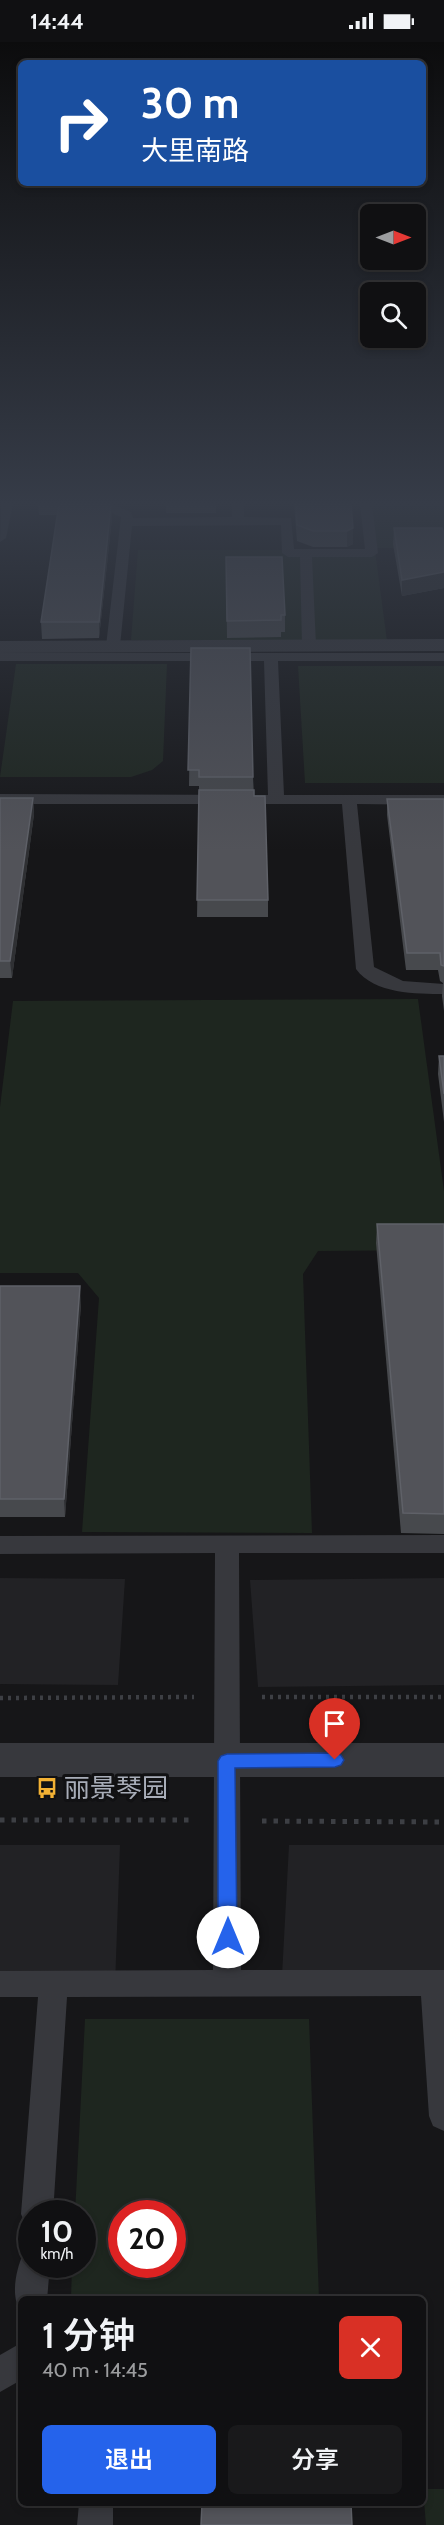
<!DOCTYPE html>
<html lang="zh">
<head>
<meta charset="utf-8">
<style>
  :root { --surface:#101012; --page:#19191b; --text:#f1f3f6; --muted:#9c9d9f; --line:#303032; --accent:#2563eb }
  body { margin:0; font-family:Cabin,"Noto Sans SC",sans-serif; background:var(--page); color:var(--text); height:100vh; display:flex; flex-direction:column; font-size:22px; white-space:nowrap }
  * { box-sizing:border-box; margin:0 }
  p { font-size:20px; color:var(--muted) }
  .icon { flex:none; width:33px; height:33px; fill:none; stroke:currentColor; stroke-width:2; stroke-linecap:round; stroke-linejoin:round }
  .map { position:relative; flex:1; overflow:hidden }
  .sheet { position:absolute; left:18px; top:2254px; width:408px; height:210px; display:flex; flex-direction:column; background:var(--surface); border-radius:9px; box-shadow:0 3px 9px #0003,0 0 0 2px var(--line) }
  .sheet>* { flex:none }
  .banner { position:absolute; left:18px; top:18px; width:408px; height:126px; border-radius:9px; box-shadow:0 3px 9px #0003,0 0 0 2px var(--line); background:#1a4fa0; color:#fff; overflow:hidden }
  .needle { width:39px; rotate:90deg }
  .buttons { position:absolute; left:360px; top:162px; display:grid; gap:12px }
  .buttons a { display:grid; place-items:center; width:66px; height:66px; border-radius:9px; background:var(--surface); box-shadow:0 3px 9px #0003,0 0 0 2px var(--line); font-size:30px }
  .speed { position:absolute; left:18px; top:2158px; display:flex; gap:12px; font-size:30px; font-weight:700; text-align:center }
  .speed>* { display:grid; place-content:center; width:78px; height:78px; border-radius:50%; background:var(--surface); box-shadow:0 3px 9px #0003,0 0 0 2px var(--line); line-height:1 }
  .speed small { font-size:15px; font-weight:400 }
  .speed .limit { border:9px solid #d22; background:#fff; color:#111 }
  .pin { position:absolute; display:grid; place-items:center; width:51px; height:51px; color:#fff; margin:-62px -26px; border-radius:50% 50% 50% 0; rotate:-45deg; box-shadow:0 0 6px #0007 }
  .pin .icon { rotate:45deg }
  .me { position:absolute; width:66px; margin:-33px; rotate:0deg; stroke-linejoin:round; filter:drop-shadow(0 0 4px #0008) }
  .turn { display:flex; align-items:center; gap:21px; height:126px; padding:0 24px; font-size:27px }
  .turn .icon { width:78px; height:78px; stroke-width:2.5 }
  .turn b { display:block; font-size:42px; line-height:51px }
  .round { display:grid; place-items:center; flex:none; width:63px; height:63px; border-radius:9px; background:var(--page) }
  .summary { display:flex; align-items:center; justify-content:space-between; height:102px; padding:0 24px }
  h1 { font-size:36px; font-weight:600; line-height:45px }
  .primary-button { display:flex; gap:12px; margin-top:auto; padding:12px 24px }
  .primary-button a { flex:1; height:69px; border-radius:9px; background:var(--accent); color:#fff; font-size:24px; font-weight:600; line-height:69px; text-align:center }
  .primary-button a+a { background:var(--page); color:var(--text) }
  .status { display:flex; justify-content:space-between; align-items:center; height:42px; padding:0 30px; background:var(--surface); direction:ltr }
  .status svg { height:16px; fill:currentColor }
  .map>svg:first-child { display:block }
  .built { fill:#222225 }
  .green { fill:#1e261f; fill-rule:evenodd }
  .lines { fill:none; stroke-linecap:round; stroke-linejoin:round }
  .path-far1 { stroke:#3d3f44; stroke-width:4.5; stroke-dasharray:3 5; stroke-linecap:butt }
  .path { stroke:#3d3f44; stroke-width:5; stroke-dasharray:4.5 7; stroke-linecap:butt }
  .service { fill:#37383d; fill-rule:evenodd }
  .minor { fill:#37383d; fill-rule:evenodd }
  .tertiary { fill:#37383d; fill-rule:evenodd }
  .wall { fill:#47494d }
  .shaded-wall { fill:#2f3033 }
  .building { fill:#525359; stroke:#5f6168; stroke-width:1.5 }
  .route { fill:#2563eb; stroke:#184099; stroke-width:1.5 }
  .labels { text-anchor:middle; dominant-baseline:central; stroke-width:6; stroke-linejoin:round; paint-order:stroke }
  .near-poi-label { font-size:26px; fill:#a8adb8; stroke:#111113; text-anchor:start }
</style>
</head>
<body>
<div class="status"><b>14:44</b><svg viewBox="0 0 49 12"><path d="M0 12V9h3v3zM5 12V6h3v6zM10 12V3h3v9zM15 12V0h3v12zM26 1h20v11H26zM47 4h2v5h-2z"/></svg></div>
<div class="map">
<svg width="444" height="2483" viewBox="0 0 444 2483">
  <rect width="100%" height="100%" fill="#161618"/>
  <g class="built">
    <path d="M0,1536L125,1537L118,1643L0,1642Z"/>
    <path d="M444,1536V1643L258,1645L250,1538Z"/>
    <path d="M0,1803H120L115,1944H0Z"/>
    <path d="M289,1803H444V1935L282,1934Z"/>
  </g>
  <g class="green">
    <path d="M366,462H444V506H372Z"/>
    <path d="M138,508H375L387,599L131,598Z"/>
    <path d="M16,622H167L163,719L152,728L131,735H0Z"/>
    <path d="M298,624H444V741H305Z"/>
    <path d="M418,957L444,1149V1208L318,1209L303,1232L312,1491L82,1490L99,1256L78,1231H0V1065L13,959Z"/>
    <path d="M85,1977H309L319,2257H71L72,2223H82V2172H75ZM122,2172H172V2223H122Z"/>
    <path d="M423,2447H444V2483H426Z"/>
  </g>
  <g class="lines">
    <g class="path-far1">
      <path d="M262,1655H444"/>
      <path d="M0,1656L194,1655"/>
    </g>
    <g class="path">
      <path d="M0,1778H191"/>
      <path d="M262,1779L444,1780"/>
    </g>
    <g class="service">
      <path d="M1,462H13L6,496L0,500Z"/>
      <path d="M100,462H112L131,470L133,476L232,475V462H244V475L291,476L294,507H365L360,462H372L378,511L372,515H312L316,603L309,607L302,603L300,515H288L282,511L281,483L132,484L120,604L113,608L106,604L121,475L102,467Z"/>
      <path d="M0,611H444V619H278L284,753H444V763L357,762L374,925L403,939L444,942V952C417,952 374,952 356,927L342,762H0V752L268,753L264,619H0Z"/>
      <path d="M444,1493V1511H239L241,1928H444V2089L433,2084L429,2074L421,1954L67,1955L53,2172H32V2185L26,2183L21,2172L38,1955H0V1929L213,1928L215,1511L0,1512V1494Z"/>
      <path d="M32,2208V2223H50L47,2258H21V2270C10,2255 16,2228 23,2212Z"/>
      <path d="M21,2301V2338L0,2350V2313Z"/>
      <path d="M79,2462H113V2483H77Z"/>
    </g>
    <path class="minor" d="M444,597V609L0,611V599Z"/>
    <rect class="tertiary" x="0" y="1701" width="444" height="34"/>
  </g>
  <g class="wall">
    <path d="M38,462H111L112,476L99,596L42,597L41,580L57,473H39Z"/>
    <rect x="166" y="462" width="50" height="9"/>
    <path d="M294,462H351L353,502L347,505H313L297,499Z"/>
    <path d="M394,486L444,491V546L402,554L393,502Z"/>
    <path d="M226,515L285,573V590H281V595L227,596Z"/>
    <path d="M191,606L253,735L254,754L268,858V875H197L199,744H189Z"/>
    <path d="M0,756H33L34,772L12,936H0Z"/>
    <path d="M387,757H444V969L442,954L443,941L440,939L438,928H406L387,773Z"/>
    <path d="M439,1014H444V1080L438,1032Z"/>
    <path d="M377,1182H444V1492L401,1491L376,1201Z"/>
    <path d="M0,1244L81,1262L65,1475H0Z"/>
  </g>
  <g class="shaded-wall">
    <path d="M111,462L112,476L99,596V580Z"/>
    <path d="M353,486V502L347,505V489Z"/>
    <path d="M444,530V546L402,554V538Z"/>
    <path d="M33,756L34,772L12,936L10,919Z"/>
    <path d="M80,1244L81,1262L65,1475L64,1457Z"/>
  </g>
  <g class="building">
    <path d="M59,462H111L99,580H41Z"/>
    <path d="M296,462H351L353,486L347,489H313L297,483Z"/>
    <path d="M394,486H442L444,491V530L402,538Z"/>
    <path d="M226,515H282L285,573H281V578L227,579Z"/>
    <path d="M191,606H250L253,735H199V728H188Z"/>
    <path d="M199,748H254V754H265L268,858H197Z"/>
    <path d="M0,756H33L10,919H0Z"/>
    <path d="M387,757H444V924L441,923L440,911H407Z"/>
    <path d="M439,1014H444V1052Z"/>
    <path d="M377,1182H444V1472L403,1471Z"/>
    <path d="M0,1244H80L64,1457H0Z"/>
    <path d="M202,2462H351L352,2483H201Z"/>
  </g>
  <linearGradient id="sky" x2="0" y2="1"><stop stop-color="#0c0c0d"/><stop offset="0.57" stop-color="#363c48"/><stop offset="1" stop-color="#363c48" stop-opacity="0"/></linearGradient>
  <rect width="444" height="809" fill="url(#sky)"/>
  <path class="route" d="M335,1711L341,1713L344,1718L341,1723L335,1725L235,1726L237,1895L234,1901L228,1903L221,1901L218,1895V1719L221,1714L227,1712Z"/>
  <defs>
    <symbol id="bus-bare" viewBox="-9 -9 18 18"><path d="M-5-6H5V4H4V6H2V4H-2V6H-4V4H-5ZM-3.5-4V0h7V-4ZM-3.5 1.2v1.5H-2V1.2ZM2 1.2v1.5H3.5V1.2Z" fill="#f2b134" stroke="#111113" stroke-width="2.5" paint-order="stroke"/></symbol>
  </defs>
  <g fill-rule="evenodd">
    <use href="#bus-bare" x="32" y="1731" width="30" height="30"/>
  </g>
  <g class="labels">
    <g class="near-poi-label">
      <text x="64" y="1746">丽景琴园</text>
    </g>
  </g>
</svg>
<div class="buttons">
<a><svg class="needle" viewBox="-14 -14 28 28"><path d="M0-13l5 13h-10z" fill="#e53935"/><path d="M0 13l5-13h-10z" fill="#9c9d9f"/></svg></a>
<a><svg class="icon" aria-label="search" viewBox="0 0 24 24"><circle cx="10" cy="10" r="6"/><path d="M15 15l6 6"/></svg></a>
</div>
<div class="speed"><div>10<small>km/h</small></div><div class="limit">20</div></div>
<div class="pin" style="left:335px;top:1718px;background:#d93025"><svg class="icon" aria-label="arrive" viewBox="0 0 24 24"><path d="M6 21V4h12l-3 4 3 4H6"/></svg></div>
<svg class="me" style="left:228px;top:1895px" viewBox="-20 -20 40 40"><circle r="19" fill="#fff"/><path d="M0-13L10 11 0 6-10 11z" fill="#2563eb"/></svg>
<div class="banner">
<div class="turn"><svg class="icon" aria-label="right" viewBox="0 0 24 24"><path d="M7 20v-9h11M14 6l5 5-5 5"/></svg><div><b>30 m</b>大里南路</div></div>
</div>
<section class="sheet">
<div class="summary"><div><h1>1 分钟</h1><p>40 m · 14:45</p></div><a class="round" style="background:#d93025;color:#fff"><svg class="icon" aria-label="close" viewBox="0 0 24 24"><path d="M6 6l12 12M18 6L6 18"/></svg></a></div>
<div class="primary-button"><a>退出</a><a>分享</a></div>
</section>
</div>
</body>
</html>
